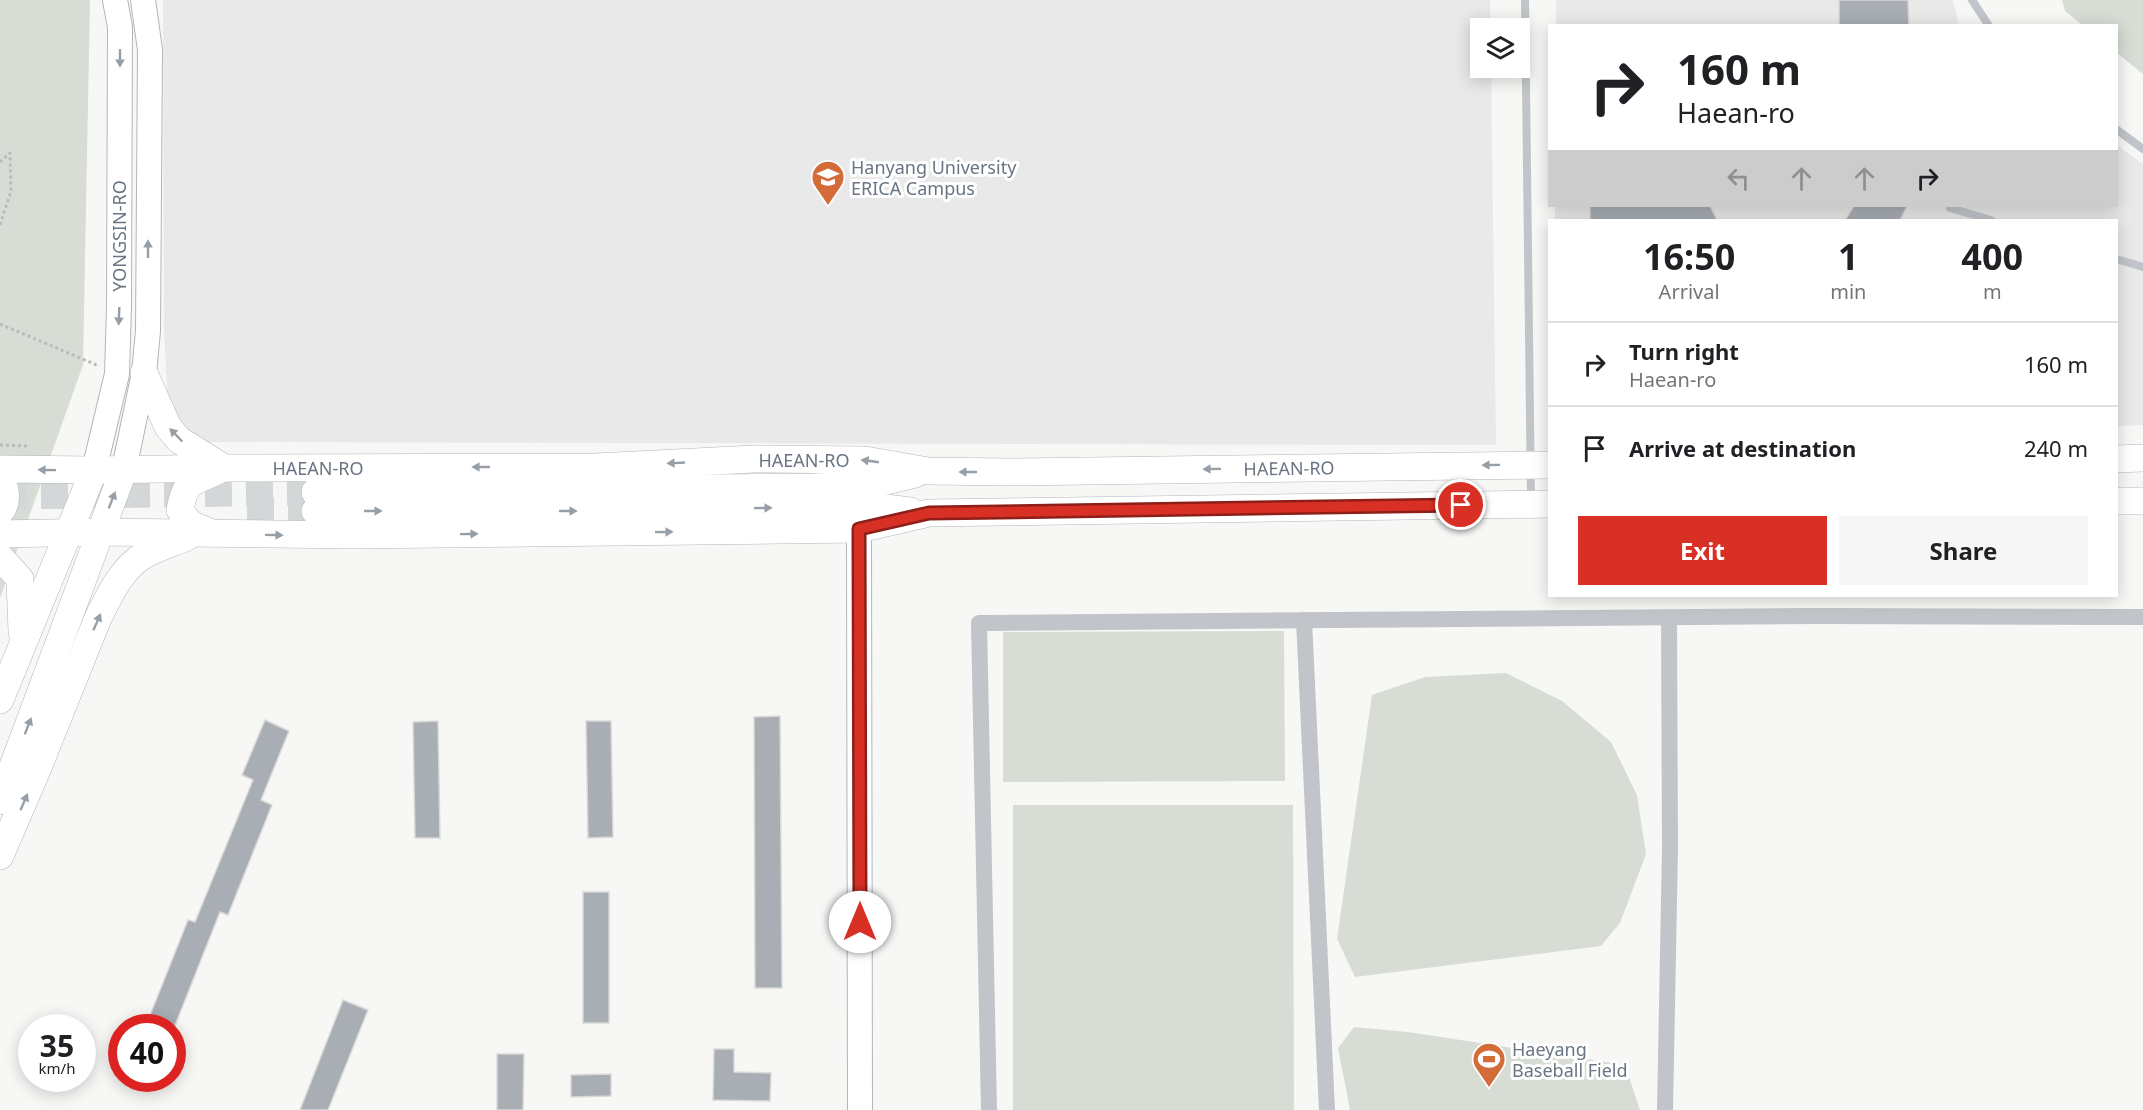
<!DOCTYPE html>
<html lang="en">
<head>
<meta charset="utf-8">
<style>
  :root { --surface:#fff; --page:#f6f6f6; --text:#202124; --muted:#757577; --line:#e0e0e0; --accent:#d93025 }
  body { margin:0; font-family:"Noto Sans",sans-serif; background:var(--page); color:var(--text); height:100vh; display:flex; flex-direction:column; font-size:22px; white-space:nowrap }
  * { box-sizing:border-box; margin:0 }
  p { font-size:20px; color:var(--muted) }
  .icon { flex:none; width:33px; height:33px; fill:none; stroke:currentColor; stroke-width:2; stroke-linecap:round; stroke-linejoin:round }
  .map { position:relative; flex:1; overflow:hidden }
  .drawer { position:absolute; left:1548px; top:219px; width:570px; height:378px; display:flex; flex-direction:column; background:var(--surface); border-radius:0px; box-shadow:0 3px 15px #0003 }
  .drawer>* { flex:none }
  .top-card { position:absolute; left:1548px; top:24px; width:570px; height:183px; border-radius:0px; box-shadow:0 3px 15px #0003; background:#fff; color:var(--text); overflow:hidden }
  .fabs { position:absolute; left:1470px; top:18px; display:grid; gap:12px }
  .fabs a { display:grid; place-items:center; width:60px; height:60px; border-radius:0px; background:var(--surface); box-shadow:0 3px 15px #0003; font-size:30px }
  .speed { position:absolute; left:18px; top:1014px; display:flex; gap:12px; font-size:30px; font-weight:700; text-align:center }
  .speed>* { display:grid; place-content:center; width:78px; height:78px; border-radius:50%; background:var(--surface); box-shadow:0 3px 15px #0003; line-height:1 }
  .speed small { font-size:15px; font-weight:400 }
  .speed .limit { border:9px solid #d22; background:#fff; color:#111 }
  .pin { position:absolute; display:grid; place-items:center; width:51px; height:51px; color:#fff; margin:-26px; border:3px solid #fff; border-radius:50%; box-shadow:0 2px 6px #0007 }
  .me { position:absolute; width:66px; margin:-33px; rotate:0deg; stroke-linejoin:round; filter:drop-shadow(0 0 4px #0008) }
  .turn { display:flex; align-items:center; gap:21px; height:126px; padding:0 30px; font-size:27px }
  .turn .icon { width:78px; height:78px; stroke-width:2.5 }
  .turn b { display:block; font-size:42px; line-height:51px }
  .lanes { display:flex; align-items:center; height:57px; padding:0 30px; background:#0003; justify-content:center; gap:30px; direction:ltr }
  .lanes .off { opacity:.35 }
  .eta { display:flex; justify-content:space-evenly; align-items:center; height:102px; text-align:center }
  .eta b { font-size:36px; font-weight:700; line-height:42px }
  .cta { display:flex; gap:12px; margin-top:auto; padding:12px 30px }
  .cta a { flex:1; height:69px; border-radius:0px; background:var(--accent); color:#fff; font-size:24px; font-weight:700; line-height:69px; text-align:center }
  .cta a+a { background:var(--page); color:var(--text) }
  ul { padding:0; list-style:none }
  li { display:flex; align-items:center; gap:18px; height:84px; padding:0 30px; border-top:2px solid var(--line) }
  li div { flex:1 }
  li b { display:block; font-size:22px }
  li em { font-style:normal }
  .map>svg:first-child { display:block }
  .built { fill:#e8e9e8 }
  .green { fill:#d7dcd5 }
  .building { fill:#a8aeb4; stroke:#d9d9d7; stroke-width:1.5 }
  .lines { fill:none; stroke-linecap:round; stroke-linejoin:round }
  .primary-tunnel { stroke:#d4d7d8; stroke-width:27; stroke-dasharray:27 14; stroke-linecap:butt }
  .secondary-casing { stroke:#b1b6bb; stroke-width:26 }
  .primary-casing { stroke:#b2b6ba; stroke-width:28 }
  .path { stroke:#b9bbbe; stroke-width:3; stroke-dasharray:3 3; stroke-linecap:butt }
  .lane { stroke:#c1c4c8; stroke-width:8 }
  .street { stroke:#c1c4c8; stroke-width:16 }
  .secondary { stroke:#fff; stroke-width:24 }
  .primary { stroke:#fff; stroke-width:27 }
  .oneway { fill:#969ea8 }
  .route-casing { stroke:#8d1f18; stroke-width:15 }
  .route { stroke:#d93025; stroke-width:10 }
  .labels { text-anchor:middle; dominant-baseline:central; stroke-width:6; stroke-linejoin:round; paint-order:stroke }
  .poi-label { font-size:18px; fill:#697583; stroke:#fff; text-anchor:start }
  .street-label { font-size:18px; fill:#697583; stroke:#fff }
</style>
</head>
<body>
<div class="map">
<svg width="2143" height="1110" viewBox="0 0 2143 1110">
  <rect width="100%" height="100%" fill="#f7f8f5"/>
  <g class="built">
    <path d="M163,0H1490V28H1480V68H1491L1496,445L201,442L188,434L168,405L164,331Z"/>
    <path d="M1556,0H1953L1959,25L1556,26Z"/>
    <path d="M2117,145L2143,164V425L2117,426L2116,220H1555V206H2116Z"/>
  </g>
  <g class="green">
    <path d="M0,0H90L83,365L0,598Z"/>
    <path d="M2062,0H2143V74L2117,53L2116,26L2082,25L2065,11Z"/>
    <path d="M1284,631L1285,781L1003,782V632Z"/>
    <path d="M1506,673L1562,701L1611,742L1637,795L1646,854L1620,923L1601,946L1355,977L1337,939L1372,695L1425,677Z"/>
    <path d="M1013,805H1293L1294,1110H1013Z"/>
    <path d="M1354,1027L1408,1032L1625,1065L1640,1110H1350L1338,1048Z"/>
  </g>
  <g class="building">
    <path d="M1839,0H1908L1909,26H1839Z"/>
    <path d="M1590,206H1710L1717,220H1590Z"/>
    <path d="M1854,206H1907L1900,220H1845Z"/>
    <path d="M780,716L782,988H755L754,717Z"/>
    <path d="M265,720L289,731L261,800L272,805L228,915L220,912L174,1028H145L188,920L195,922L253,780L242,775Z"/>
    <path d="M438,721L440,838H415L413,722Z"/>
    <path d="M586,721H611L613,837L588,838Z"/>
    <rect x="583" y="892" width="26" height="131"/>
    <path d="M343,1000L368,1010L328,1110H300Z"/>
    <path d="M714,1049H734V1072L771,1073L770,1101L713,1100Z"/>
    <path d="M497,1054H524L523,1110H497Z"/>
    <path d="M611,1074V1096L571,1097V1075Z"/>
  </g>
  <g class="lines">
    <g class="primary-tunnel">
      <path d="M0,496L315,492"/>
      <path d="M247,511H315"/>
    </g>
    <defs>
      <g id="secondary">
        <path d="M124,469L144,373L148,331L150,50L143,0"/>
        <path d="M94,470L117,374L119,307L120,27L115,0"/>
        <path d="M859,529L860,1110"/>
      </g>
      <g id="primary">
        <path d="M144,373L168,427L179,440L224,468"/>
        <path d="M2116,459L2143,458"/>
        <path d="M0,469L94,470L232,468L596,467L754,459L865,460L928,471L1008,472L1550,465"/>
        <path d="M0,479C7,488 8,503 0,512"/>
        <path d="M315,492L814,487L868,485L915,474"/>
        <path d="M2116,501H2143"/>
        <path d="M315,511L619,512L861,505L910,511"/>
        <path d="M212,533L190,524L180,510C185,480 192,483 217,471"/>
        <path d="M0,534L100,532L354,535L859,529L929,513L1550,504"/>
        <path d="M0,557L20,579L22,632"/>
        <path d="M0,700L94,470"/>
        <path d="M0,801L124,469"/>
        <path d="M0,856L37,770L98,618C109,596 121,569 144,555C157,548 173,543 187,537"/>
      </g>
    </defs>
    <use href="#secondary" class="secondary-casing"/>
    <use href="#primary" class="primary-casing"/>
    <g class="path">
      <path d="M0,162L10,153L11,191L0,225"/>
      <path d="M0,324L99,366"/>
      <path d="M0,445L28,446"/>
    </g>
    <g class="lane">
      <path d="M1525,0L1531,500"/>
      <path d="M1972,0L1989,26"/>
      <path d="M2116,129L2143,149"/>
      <path d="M1950,206V208L1991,220"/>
      <path d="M2116,259L2143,267"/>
    </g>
    <g class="street">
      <path d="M1304,620L1327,1110"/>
      <path d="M989,1110L979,623L1819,616L2143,617"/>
      <path d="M1665,1110L1670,848L1669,618"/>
    </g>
    <use href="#secondary" class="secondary"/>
    <use href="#primary" class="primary"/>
  </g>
  <defs><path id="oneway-solid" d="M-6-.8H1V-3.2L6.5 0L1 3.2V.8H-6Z" transform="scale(1.5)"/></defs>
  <g class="oneway">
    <use href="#oneway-solid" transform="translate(120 58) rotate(90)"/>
    <use href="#oneway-solid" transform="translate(148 249) rotate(-90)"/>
    <use href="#oneway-solid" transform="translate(119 316) rotate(92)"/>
    <use href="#oneway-solid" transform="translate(176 435) rotate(-134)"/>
    <use href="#oneway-solid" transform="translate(870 461) rotate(-172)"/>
    <use href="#oneway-solid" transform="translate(676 463) rotate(177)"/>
    <use href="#oneway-solid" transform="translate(1491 465) rotate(179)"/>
    <use href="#oneway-solid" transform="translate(481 467) rotate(180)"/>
    <use href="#oneway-solid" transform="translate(1212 469) rotate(179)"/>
    <use href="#oneway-solid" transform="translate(47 470) rotate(-179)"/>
    <use href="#oneway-solid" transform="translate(968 472) rotate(-180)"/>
    <use href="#oneway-solid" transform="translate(112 500) rotate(-69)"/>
    <use href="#oneway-solid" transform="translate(763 508) rotate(-1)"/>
    <use href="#oneway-solid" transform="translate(373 511)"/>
    <use href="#oneway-solid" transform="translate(568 511)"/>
    <use href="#oneway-solid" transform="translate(664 532) rotate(-1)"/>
    <use href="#oneway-solid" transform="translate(469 534) rotate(-1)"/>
    <use href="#oneway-solid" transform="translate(274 535) rotate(1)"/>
    <use href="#oneway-solid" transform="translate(97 622) rotate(-66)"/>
    <use href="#oneway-solid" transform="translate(28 726) rotate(-69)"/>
    <use href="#oneway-solid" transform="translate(24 802) rotate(-67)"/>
  </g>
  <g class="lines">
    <defs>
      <path id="route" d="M860,922L859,529L929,513L1461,505"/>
    </defs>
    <use href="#route" class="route-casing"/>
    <use href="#route" class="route"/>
  </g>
  <defs>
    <symbol id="university-pin" viewBox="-11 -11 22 30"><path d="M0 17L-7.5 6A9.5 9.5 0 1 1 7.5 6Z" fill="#d46c39" stroke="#fff"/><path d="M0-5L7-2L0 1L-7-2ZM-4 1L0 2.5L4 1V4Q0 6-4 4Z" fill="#fff"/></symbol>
    <symbol id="stadium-pin" viewBox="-11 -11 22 30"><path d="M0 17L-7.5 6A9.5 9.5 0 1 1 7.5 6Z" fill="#d46c39" stroke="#fff"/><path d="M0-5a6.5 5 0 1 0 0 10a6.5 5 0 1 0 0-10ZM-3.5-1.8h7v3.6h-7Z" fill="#fff"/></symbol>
  </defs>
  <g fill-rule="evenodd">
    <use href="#university-pin" x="809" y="158" width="38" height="52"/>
    <use href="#stadium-pin" x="1470" y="1040" width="38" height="52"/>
  </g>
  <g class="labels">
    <g class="poi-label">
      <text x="851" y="167">Hanyang University<tspan x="851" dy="21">ERICA Campus</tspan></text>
      <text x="1512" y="1049">Haeyang<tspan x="1512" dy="21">Baseball Field</tspan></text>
    </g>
    <g class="street-label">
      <text transform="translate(119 236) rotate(-90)">YONGSIN-RO</text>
      <text x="804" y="460">HAEAN-RO</text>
      <text x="318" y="468">HAEAN-RO</text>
      <text transform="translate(1289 468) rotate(-1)">HAEAN-RO</text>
    </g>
  </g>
</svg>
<div class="fabs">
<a><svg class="icon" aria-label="layers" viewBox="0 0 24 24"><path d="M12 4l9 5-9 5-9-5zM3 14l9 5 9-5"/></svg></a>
</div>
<div class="speed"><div>35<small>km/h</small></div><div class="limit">40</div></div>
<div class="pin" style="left:1461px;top:505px;background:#d93025"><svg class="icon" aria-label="arrive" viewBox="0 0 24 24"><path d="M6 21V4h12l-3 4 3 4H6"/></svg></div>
<svg class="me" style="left:860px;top:922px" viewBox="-20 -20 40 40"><circle r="19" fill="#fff"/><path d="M0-13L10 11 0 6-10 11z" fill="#d93025"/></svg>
<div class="top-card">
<div class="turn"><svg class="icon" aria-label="right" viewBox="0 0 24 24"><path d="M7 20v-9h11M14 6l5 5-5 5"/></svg><div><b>160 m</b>Haean-ro</div></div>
<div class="lanes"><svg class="icon off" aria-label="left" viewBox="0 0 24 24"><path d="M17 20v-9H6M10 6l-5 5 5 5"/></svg><svg class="icon off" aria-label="ahead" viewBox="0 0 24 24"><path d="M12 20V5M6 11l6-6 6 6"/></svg><svg class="icon off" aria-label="ahead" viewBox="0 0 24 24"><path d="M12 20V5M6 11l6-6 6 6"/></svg><svg class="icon" aria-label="right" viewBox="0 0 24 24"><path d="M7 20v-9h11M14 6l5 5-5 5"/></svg></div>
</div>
<section class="drawer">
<div class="eta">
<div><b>16:50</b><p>Arrival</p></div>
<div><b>1</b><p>min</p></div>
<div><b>400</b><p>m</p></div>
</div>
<ul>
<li><svg class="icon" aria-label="right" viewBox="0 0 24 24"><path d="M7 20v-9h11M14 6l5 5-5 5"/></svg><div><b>Turn right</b><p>Haean-ro</p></div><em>160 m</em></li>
<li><svg class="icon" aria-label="arrive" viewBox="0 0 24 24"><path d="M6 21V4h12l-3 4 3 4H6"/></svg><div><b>Arrive at destination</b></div><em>240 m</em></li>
</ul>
<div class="cta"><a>Exit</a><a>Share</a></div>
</section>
</div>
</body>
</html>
